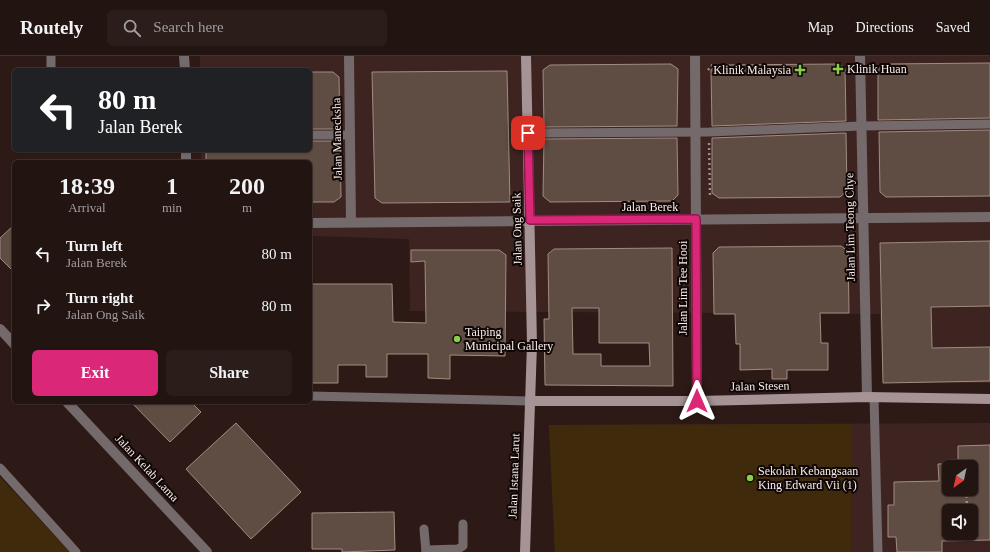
<!DOCTYPE html>
<html lang="en">
<head>
<meta charset="utf-8">
<style>
  :root { --surface:#221411; --page:#2a1d1a; --text:#f1f3f6; --muted:#a29e9f; --line:#3f3331; --accent:#db2777 }
  body { margin:0; font-family:"Times New Roman",serif; background:var(--page); color:var(--text); height:100vh; display:flex; flex-direction:column; font-size:15px; white-space:nowrap }
  * { box-sizing:border-box; margin:0 }
  p { font-size:13px; color:var(--muted) }
  .icon { flex:none; width:22px; height:22px; fill:none; stroke:currentColor; stroke-width:2; stroke-linecap:round; stroke-linejoin:round }
  .map { position:relative; flex:1; overflow:hidden }
  .side { position:absolute; left:12px; top:104px; width:300px; height:244px; display:flex; flex-direction:column; background:var(--surface); border-radius:6px; box-shadow:0 1px 3px #0004,0 0 0 1px var(--line) }
  .side>* { flex:none }
  .banner { position:absolute; left:12px; top:12px; width:300px; height:84px; border-radius:6px; box-shadow:0 1px 3px #0004,0 0 0 1px var(--line); background:#202124; color:#fff; overflow:hidden }
  .needle { width:26px; rotate:213deg }
  .controls { position:absolute; left:942px; top:404px; display:grid; gap:8px }
  .controls a { display:grid; place-items:center; width:36px; height:36px; border-radius:6px; background:var(--surface); box-shadow:0 1px 3px #0004,0 0 0 1px var(--line); font-size:20px }
  .pin { position:absolute; display:grid; place-items:center; width:34px; height:34px; color:#fff; margin:-17px; border-radius:8px; box-shadow:0 2px 6px #0006 }
  .me { position:absolute; width:44px; margin:-22px; rotate:0deg; stroke-linejoin:round; filter:drop-shadow(0 0 3px #0008) }
  .turn { display:flex; align-items:center; gap:14px; height:84px; padding:0 20px; font-size:18px }
  .turn .icon { width:52px; height:52px; stroke-width:2.5 }
  .turn b { display:block; font-size:28px; line-height:34px }
  .eta { display:flex; justify-content:space-evenly; align-items:center; height:68px; text-align:center }
  .eta b { font-size:24px; font-weight:700; line-height:28px }
  .cta { display:flex; gap:8px; margin-top:auto; padding:8px 20px }
  .cta a { flex:1; height:46px; border-radius:6px; background:var(--accent); color:#fff; font-size:16px; font-weight:700; line-height:46px; text-align:center }
  .cta a+a { background:var(--page); color:var(--text) }
  ul { padding:0; list-style:none }
  li { display:flex; align-items:center; gap:12px; height:52px; padding:0 20px }
  li div { flex:1 }
  li b { display:block; font-size:15px }
  li em { font-style:normal }
  header { display:flex; align-items:center; gap:24px; box-sizing:border-box; height:56px; padding:0 20px; background:var(--surface); border-bottom:1px solid var(--line) }
  header strong { font-size:19px }
  nav { display:flex; gap:22px; margin-inline-start:auto; font-size:14px }
  .search { width:280px; height:36px; background:var(--page); display:flex; align-items:center; gap:10px; box-sizing:border-box; padding:0 14px; border-radius:6px; color:var(--muted); font-size:15px }
  .map>svg:first-child { display:block }
  .built { fill:#3d2420; fill-rule:evenodd }
  .green { fill:#402a0c }
  .building { fill:#5f4c42; stroke:#a28c81; fill-rule:evenodd }
  .lines { fill:none; stroke-linecap:round; stroke-linejoin:round }
  .path { stroke:#9d8d8a; stroke-width:2.5; stroke-dasharray:2 3; stroke-linecap:butt }
  .service { stroke:#74696b; stroke-width:9 }
  .minor { stroke:#74696b; stroke-width:10 }
  .secondary { stroke:#a59396; stroke-width:10 }
  .route-casing { stroke:#8e194d; stroke-width:10 }
  .route { stroke:#db2777; stroke-width:7 }
  .poi-dot { fill:#87cf4b; stroke:#0f0706; stroke-width:1.5 }
  .labels { text-anchor:middle; dominant-baseline:central; stroke-width:4; stroke-linejoin:round; paint-order:stroke }
  .poi-label { font-size:12px; fill:#fbedeb; stroke:#0f0706; text-anchor:start }
  .street-label { font-size:12px; fill:#fbedeb; stroke:#0f0706 }
</style>
</head>
<body>
<header>
<strong>Routely</strong>
<div class="search"><svg class="icon" aria-label="search" viewBox="0 0 24 24"><circle cx="10" cy="10" r="6"/><path d="M15 15l6 6"/></svg>Search here</div>
<nav><a>Map</a><a>Directions</a><a>Saved</a></nav>
</header>
<div class="map">
<svg width="990" height="496" viewBox="0 0 990 496">
  <rect width="100%" height="100%" fill="#2d1a17"/>
  <g class="built">
    <path d="M200,0H990V327H883L880,258L410,255L409,183L310,180V106H201V94H310V14H200Z"/>
    <path d="M990,367V496H555L549,369ZM949,411H971V433H949ZM949,455H971V477H949Z"/>
  </g>
  <g class="green">
    <path d="M852,368L851,496H555L549,369Z"/>
    <path d="M0,421L70,496H0Z"/>
  </g>
  <g class="building">
    <path d="M990,7V62L878,64V13L884,8Z"/>
    <path d="M671,8L678,13L677,70L544,71L543,14L550,9Z"/>
    <path d="M839,8L845,13L846,65L712,70L711,14L717,9Z"/>
    <path d="M507,15L510,146L382,147L375,142L372,16Z"/>
    <path d="M310,16H333L339,21L340,73H310Z"/>
    <path d="M990,74V140L886,141L880,136L879,76Z"/>
    <path d="M846,77L847,135L840,141L719,142L712,137V82Z"/>
    <path d="M677,82L678,139L672,145L550,146L543,140L544,83Z"/>
    <path d="M310,85H340L341,141L334,146H310V106H206V94H310Z"/>
    <path d="M14,169V216L0,202V182Z"/>
    <path d="M990,185V250L931,251L932,292L990,291V325L883,327L880,187Z"/>
    <path d="M841,190L848,195L849,257H820L821,287H828V314H787V323H772V313L740,314V288H736L735,258H714L713,197L719,191Z"/>
    <path d="M672,192L673,330L545,329L544,263H549L548,198L554,193ZM572,252H599V287H649L650,310H601V298H573Z"/>
    <path d="M411,194H499L506,199L505,300L450,299V323L428,322V298H387V321H366V309H338V327H312L310,228H392L393,266L426,267L425,205L411,206Z"/>
    <path d="M131,346H191L201,356L170,386Z"/>
    <path d="M236,367L301,436L251,483L186,413Z"/>
    <path d="M990,389V484L942,485V496H897L896,481H888V449H894V426L939,425L938,408L958,407V390ZM949,411H971V433H949ZM949,455H971V477H949Z"/>
    <path d="M394,456L395,494L342,496V493H312V457Z"/>
  </g>
  <g class="lines">
    <g class="path">
      <path d="M708,14L714,7"/>
      <path d="M709,87L710,140"/>
      <path d="M966,435L967,450"/>
    </g>
    <g class="service">
      <path d="M51,14V0"/>
      <path d="M528,77L709,76L861,70L990,68"/>
      <path d="M310,79H350"/>
      <path d="M310,340L530,345"/>
      <path d="M874,341L878,496"/>
      <path d="M0,412L76,496"/>
      <path d="M424,473L426,496"/>
      <path d="M426,494L458,493L463,490V468"/>
    </g>
    <g class="minor">
      <path d="M184,0L185,14"/>
      <path d="M349,0L351,166"/>
      <path d="M695,0L697,345"/>
      <path d="M860,0L867,341"/>
      <path d="M186,94V106"/>
      <path d="M310,167L990,161"/>
      <path d="M0,273L14,288"/>
      <path d="M67,346L207,496"/>
    </g>
    <g class="secondary">
      <path d="M530,345H697L867,341L990,343"/>
      <path d="M525,496L532,288L526,0"/>
    </g>
  </g>
  <g class="lines">
    <defs>
      <path id="route" d="M528,77L530,164L696,163L697,345"/>
    </defs>
    <use href="#route" class="route-casing"/>
    <use href="#route" class="route"/>
  </g>
  <g class="poi-dot">
    <path d="M836 7h4v4h4v4h-4v4h-4v-4h-4v-4h4z"/>
    <path d="M798 8h4v4h4v4h-4v4h-4v-4h-4v-4h4z"/>
    <circle cx="457" cy="283" r="4"/>
    <circle cx="750" cy="422" r="4"/>
  </g>
  <g class="labels">
    <g class="poi-label">
      <text x="847" y="13">Klinik Huan</text>
      <text x="791" y="14" text-anchor="end">Klinik Malaysia</text>
      <text x="465" y="276">Taiping<tspan x="465" dy="14">Municipal Gallery</tspan></text>
      <text x="758" y="415">Sekolah Kebangsaan<tspan x="758" dy="14">King Edward Vii (1)</tspan></text>
    </g>
    <g class="street-label">
      <text transform="translate(337 83) rotate(-91)">Jalan Manecksha</text>
      <text x="650" y="151">Jalan Berek</text>
      <text transform="translate(850 171) rotate(-91)">Jalan Lim Teong Chye</text>
      <text transform="translate(517 173) rotate(-91)">Jalan Ong Saik</text>
      <text transform="translate(683 232) rotate(-90)">Jalan Lim Tee Hooi</text>
      <text transform="translate(760 330) rotate(-1)">Jalan Stesen</text>
      <text transform="translate(147 412) rotate(47)">Jalan Kelab Lama</text>
      <text transform="translate(514 420) rotate(-88)">Jalan Istana Larut</text>
    </g>
  </g>
</svg>
<div class="controls">
<a><svg class="needle" viewBox="-14 -14 28 28"><path d="M0-13l5 13h-10z" fill="#e53935"/><path d="M0 13l5-13h-10z" fill="#a29e9f"/></svg></a>
<a><svg class="icon" aria-label="sound" viewBox="0 0 24 24"><path d="M4 9h4l5-4v14l-5-4H4zM17 9q2 3 0 6"/></svg></a>
</div>
<div class="pin" style="left:528px;top:77px;background:#d93025"><svg class="icon" aria-label="arrive" viewBox="0 0 24 24"><path d="M6 21V4h12l-3 4 3 4H6"/></svg></div>
<svg class="me" style="left:697px;top:345px" viewBox="-20 -20 40 40"><path d="M0-17L14 15 0 8-14 15z" fill="#db2777" stroke="#fff" stroke-width="4"/></svg>
<div class="banner">
<div class="turn"><svg class="icon" aria-label="left" viewBox="0 0 24 24"><path d="M17 20v-9H6M10 6l-5 5 5 5"/></svg><div><b>80 m</b>Jalan Berek</div></div>
</div>
<section class="side">
<div class="eta">
<div><b>18:39</b><p>Arrival</p></div>
<div><b>1</b><p>min</p></div>
<div><b>200</b><p>m</p></div>
</div>
<ul>
<li><svg class="icon" aria-label="left" viewBox="0 0 24 24"><path d="M17 20v-9H6M10 6l-5 5 5 5"/></svg><div><b>Turn left</b><p>Jalan Berek</p></div><em>80 m</em></li>
<li><svg class="icon" aria-label="right" viewBox="0 0 24 24"><path d="M7 20v-9h11M14 6l5 5-5 5"/></svg><div><b>Turn right</b><p>Jalan Ong Saik</p></div><em>80 m</em></li>
</ul>
<div class="cta"><a>Exit</a><a>Share</a></div>
</section>
</div>
</body>
</html>
